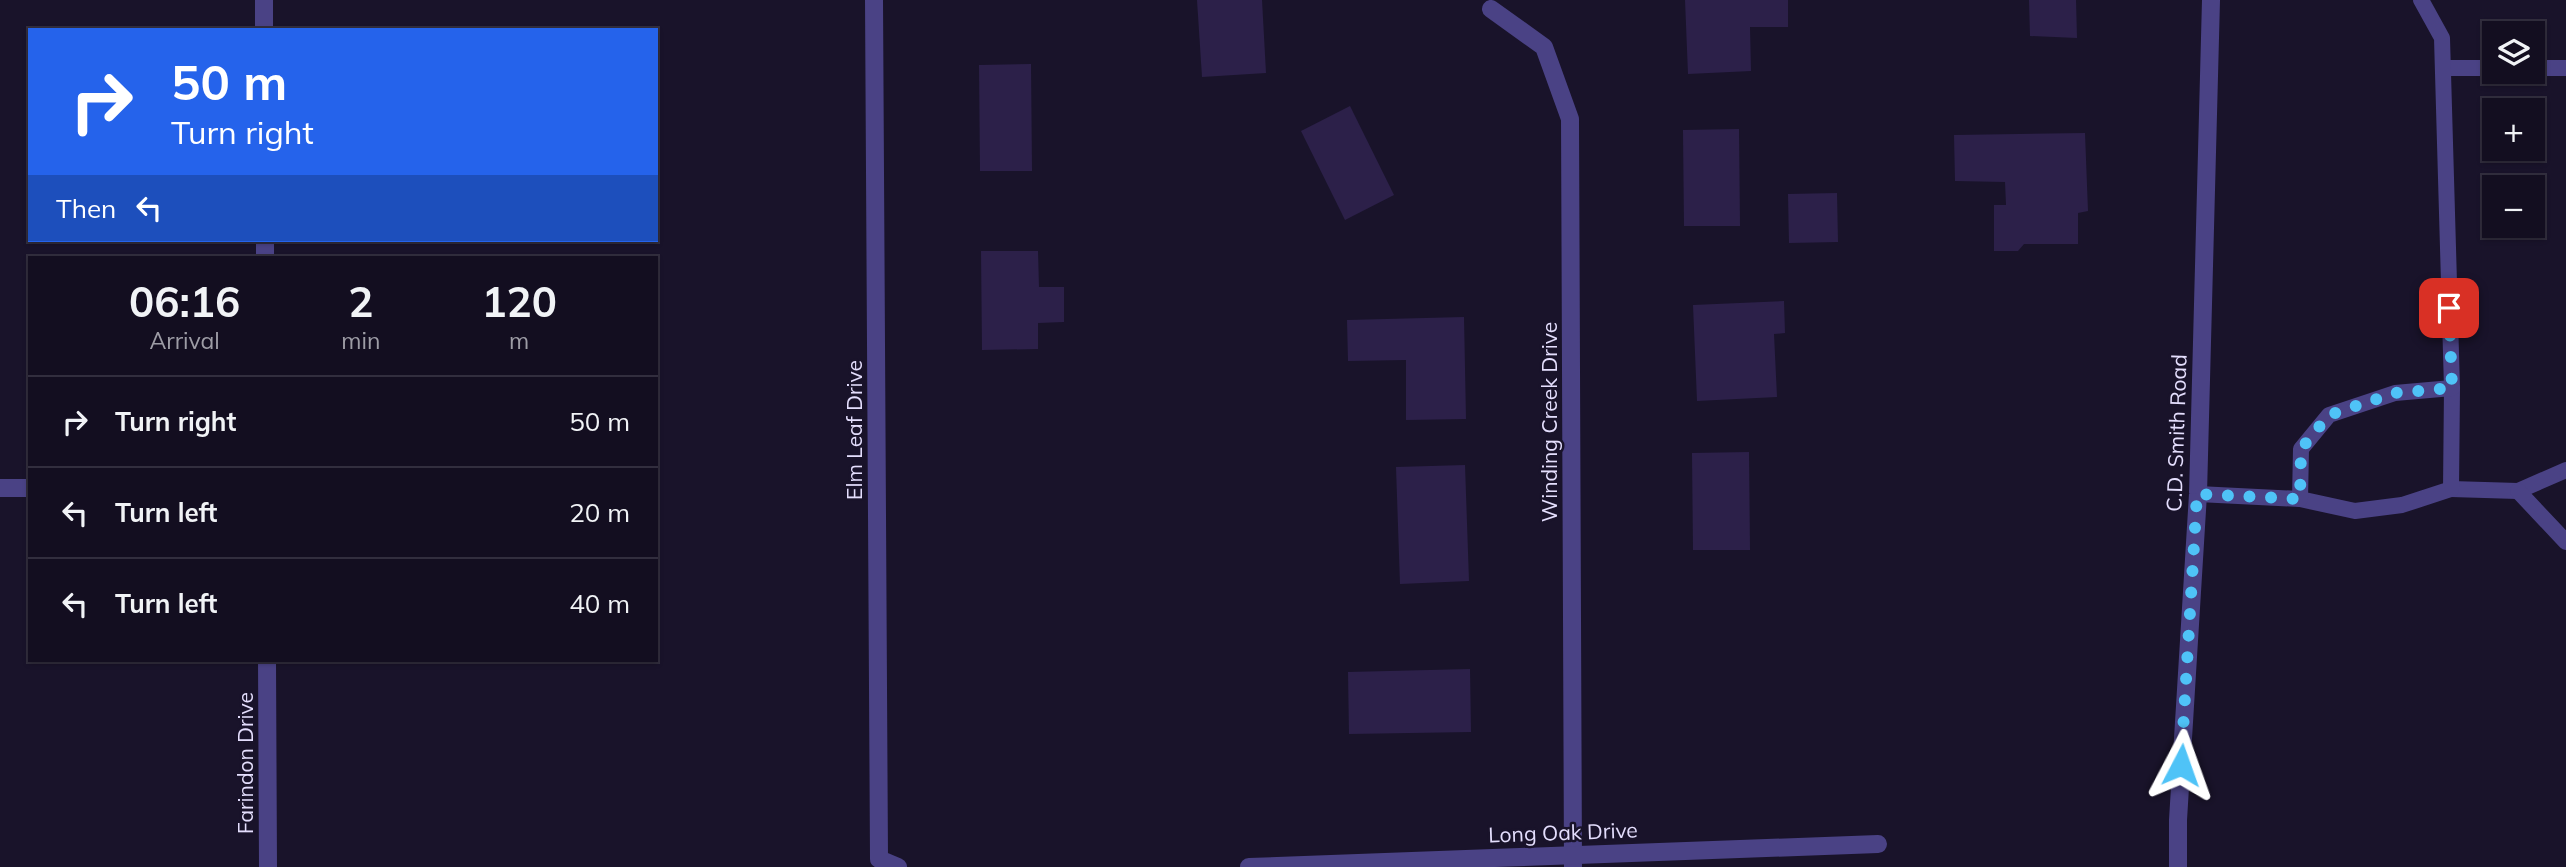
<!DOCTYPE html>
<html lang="en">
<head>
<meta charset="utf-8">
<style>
  :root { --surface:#130e20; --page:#1c1729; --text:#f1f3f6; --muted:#9d9ca5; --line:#322e3e }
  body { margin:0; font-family:Mulish,sans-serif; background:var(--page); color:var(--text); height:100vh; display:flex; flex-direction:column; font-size:26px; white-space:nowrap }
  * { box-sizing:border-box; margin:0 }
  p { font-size:23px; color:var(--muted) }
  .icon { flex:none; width:38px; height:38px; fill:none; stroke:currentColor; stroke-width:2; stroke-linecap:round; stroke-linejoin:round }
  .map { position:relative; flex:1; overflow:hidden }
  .details { position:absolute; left:28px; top:256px; width:630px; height:406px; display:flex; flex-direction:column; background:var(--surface); border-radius:0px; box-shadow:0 2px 5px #0004,0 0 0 2px var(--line) }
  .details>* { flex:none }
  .guide { position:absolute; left:28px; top:28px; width:630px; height:214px; border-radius:0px; box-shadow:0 2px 5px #0004,0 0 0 2px var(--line); background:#2563eb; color:#fff; overflow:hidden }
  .buttons { position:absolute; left:2482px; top:21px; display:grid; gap:14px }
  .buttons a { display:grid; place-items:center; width:63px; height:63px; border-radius:0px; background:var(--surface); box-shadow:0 2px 5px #0004,0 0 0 2px var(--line); font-size:35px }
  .pin { position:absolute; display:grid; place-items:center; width:60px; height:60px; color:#fff; margin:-30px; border-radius:14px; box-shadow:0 4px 10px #0006 }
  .me { position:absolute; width:77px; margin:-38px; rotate:4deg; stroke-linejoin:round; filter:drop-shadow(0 0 5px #0008) }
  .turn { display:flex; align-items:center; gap:24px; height:147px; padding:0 28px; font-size:32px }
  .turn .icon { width:91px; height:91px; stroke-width:2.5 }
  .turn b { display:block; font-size:49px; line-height:60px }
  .then { display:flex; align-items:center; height:66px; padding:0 28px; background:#0003; gap:14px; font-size:26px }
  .eta { display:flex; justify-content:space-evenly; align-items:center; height:119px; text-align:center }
  .eta b { font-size:42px; font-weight:700; line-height:49px }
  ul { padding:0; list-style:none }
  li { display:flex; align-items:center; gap:21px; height:91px; padding:0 28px; border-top:2px solid var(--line) }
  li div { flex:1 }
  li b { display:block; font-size:26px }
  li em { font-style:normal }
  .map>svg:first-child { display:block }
  .building { fill:#2c2049 }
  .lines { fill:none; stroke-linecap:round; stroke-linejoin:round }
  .service { stroke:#4a4285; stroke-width:16 }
  .minor { stroke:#4a4285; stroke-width:18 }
  .tertiary { stroke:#4a4285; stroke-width:18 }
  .route { stroke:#4fc3f7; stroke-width:12; stroke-dasharray:0 21.6 }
  .labels { text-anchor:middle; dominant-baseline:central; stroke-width:5; stroke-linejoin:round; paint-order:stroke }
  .street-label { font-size:21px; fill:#e4defd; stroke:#19132a }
</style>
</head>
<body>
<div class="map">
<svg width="2566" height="867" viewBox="0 0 2566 867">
  <rect width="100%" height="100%" fill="#19132a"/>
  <g class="building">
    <path d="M1197,0H1262L1266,73L1202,77Z"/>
    <path d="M1685,0H1788V27H1750L1751,71L1688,74Z"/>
    <path d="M2029,0H2076L2077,38L2030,36Z"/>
    <path d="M1031,64L1032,171H980L979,65Z"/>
    <path d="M1350,106L1394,195L1345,220L1301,131Z"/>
    <path d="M1739,129L1740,226H1684L1683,130Z"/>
    <path d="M2085,133L2088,211L2078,213V244H2024L2018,251H1994V205H2006L2005,182L1955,181L1954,135Z"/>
    <path d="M1837,193L1838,242L1789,243L1788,194Z"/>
    <path d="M981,251H1038L1039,287H1064V322L1038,323V349L982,350Z"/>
    <path d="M1784,301L1785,333L1774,334L1777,397L1697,401L1693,305Z"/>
    <path d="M1464,317L1466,419L1406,420V360L1348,361L1347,320Z"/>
    <path d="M1749,452L1750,550H1693L1692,453Z"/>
    <path d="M1465,465L1469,581L1400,584L1396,467Z"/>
    <path d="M1470,669L1471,732L1349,734L1348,672Z"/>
  </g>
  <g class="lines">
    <g class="service">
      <path d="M2443,68H2494"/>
      <path d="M2532,68H2566"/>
      <path d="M2451,489L2518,491L2566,470"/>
      <path d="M2518,491L2566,542"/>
      <path d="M2198,494L2300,499L2355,511L2402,505L2451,489L2452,388L2442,38L2421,0"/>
      <path d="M2300,499L2301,449L2329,415L2395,393L2452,388"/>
    </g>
    <g class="minor">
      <path d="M874,0L879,859L898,867"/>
      <path d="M1491,9L1544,47L1570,119L1573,867"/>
      <path d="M0,488H30"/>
      <path d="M1249,867L1878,844"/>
      <path d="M2178,867V820L2198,494L2211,0"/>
    </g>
    <g class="tertiary">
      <path d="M264,0V30"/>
      <path d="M265,240V257"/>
      <path d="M267,660L268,867"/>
    </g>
  </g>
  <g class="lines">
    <path class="route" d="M2181,765L2197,494L2300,499L2301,449L2329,415L2395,393L2452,388L2449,308"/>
  </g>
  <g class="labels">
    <g class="street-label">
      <text transform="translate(1549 422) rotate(-90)">Winding Creek Drive</text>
      <text transform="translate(854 430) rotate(-90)">Elm Leaf Drive</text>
      <text transform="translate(2176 433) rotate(-88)">C.D. Smith Road</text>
      <text transform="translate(245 763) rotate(-90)">Farindon Drive</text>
      <text transform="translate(1563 832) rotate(-2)">Long Oak Drive</text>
    </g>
  </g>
</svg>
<div class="buttons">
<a><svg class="icon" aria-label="layers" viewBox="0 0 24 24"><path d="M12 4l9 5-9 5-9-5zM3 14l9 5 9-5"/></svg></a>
<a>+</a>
<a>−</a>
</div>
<div class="pin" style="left:2449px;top:308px;background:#d93025"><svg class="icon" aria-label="arrive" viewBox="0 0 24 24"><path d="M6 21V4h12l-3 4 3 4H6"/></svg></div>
<svg class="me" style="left:2181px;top:765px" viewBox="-20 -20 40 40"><path d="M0-17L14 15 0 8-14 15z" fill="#4fc3f7" stroke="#fff" stroke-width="4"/></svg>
<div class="guide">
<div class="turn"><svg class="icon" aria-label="right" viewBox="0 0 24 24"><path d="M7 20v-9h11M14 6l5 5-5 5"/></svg><div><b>50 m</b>Turn right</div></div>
<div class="then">Then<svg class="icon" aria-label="left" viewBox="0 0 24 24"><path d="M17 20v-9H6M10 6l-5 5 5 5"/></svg></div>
</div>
<section class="details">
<div class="eta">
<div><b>06:16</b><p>Arrival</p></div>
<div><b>2</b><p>min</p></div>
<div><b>120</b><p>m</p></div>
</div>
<ul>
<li><svg class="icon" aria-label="right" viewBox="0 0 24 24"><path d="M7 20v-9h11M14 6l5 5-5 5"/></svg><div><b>Turn right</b></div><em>50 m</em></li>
<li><svg class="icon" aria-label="left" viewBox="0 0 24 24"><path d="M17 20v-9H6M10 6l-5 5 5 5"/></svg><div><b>Turn left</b></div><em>20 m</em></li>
<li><svg class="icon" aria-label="left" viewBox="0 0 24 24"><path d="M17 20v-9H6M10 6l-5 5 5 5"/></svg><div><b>Turn left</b></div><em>40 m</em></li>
</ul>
</section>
</div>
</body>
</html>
